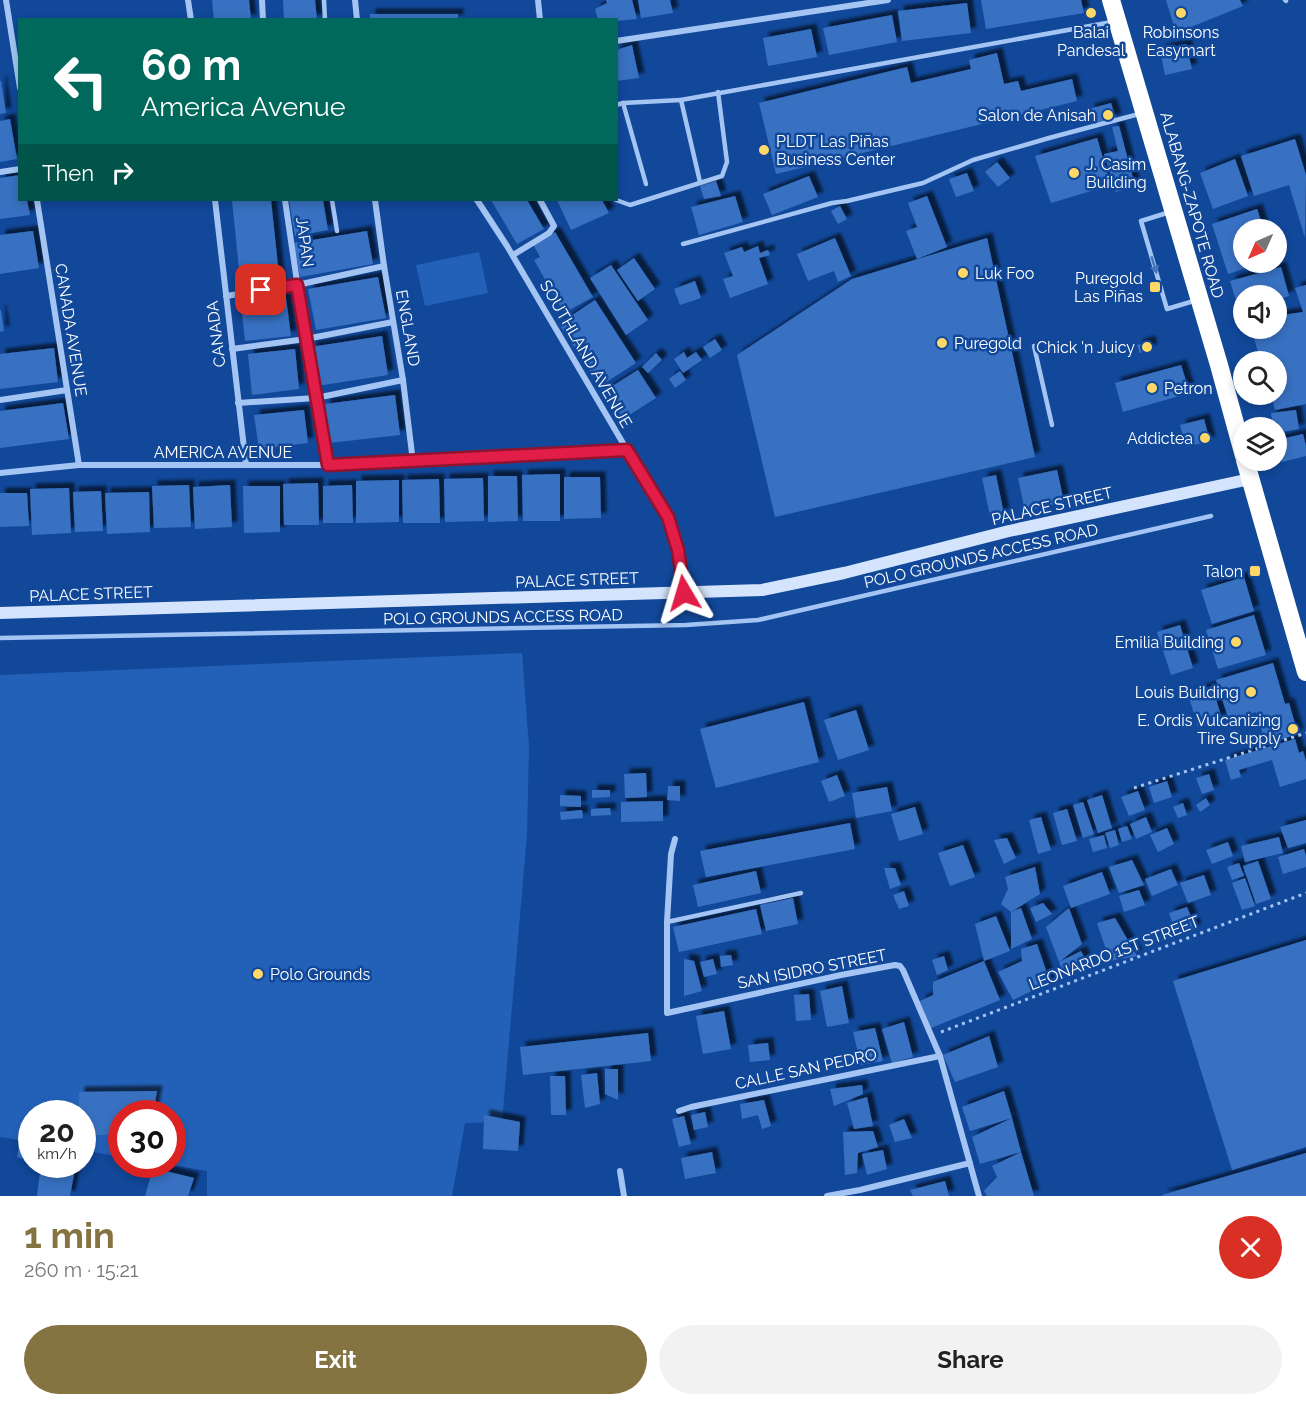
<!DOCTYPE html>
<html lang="en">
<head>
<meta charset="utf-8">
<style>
  :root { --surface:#fff; --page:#f2f2f2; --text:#222; --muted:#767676; --accent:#857441 }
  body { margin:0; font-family:Raleway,sans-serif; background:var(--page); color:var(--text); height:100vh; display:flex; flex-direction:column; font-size:22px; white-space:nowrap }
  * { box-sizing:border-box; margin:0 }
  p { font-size:20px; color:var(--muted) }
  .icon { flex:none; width:33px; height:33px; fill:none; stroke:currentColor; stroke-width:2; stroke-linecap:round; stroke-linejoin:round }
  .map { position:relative; height:1196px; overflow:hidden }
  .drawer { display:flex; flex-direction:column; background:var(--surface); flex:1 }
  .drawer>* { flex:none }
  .hud { position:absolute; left:18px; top:18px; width:600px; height:183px; border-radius:0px; box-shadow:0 3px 9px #0003; background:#00695c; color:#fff; overflow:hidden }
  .needle { width:39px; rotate:225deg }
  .buttons { position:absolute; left:1233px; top:219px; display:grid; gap:12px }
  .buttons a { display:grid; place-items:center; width:54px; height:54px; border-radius:50%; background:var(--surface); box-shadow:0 3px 9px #0003; font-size:30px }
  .speed { position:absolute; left:18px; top:1100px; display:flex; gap:12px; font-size:30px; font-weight:700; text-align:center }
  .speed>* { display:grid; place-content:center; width:78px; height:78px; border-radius:50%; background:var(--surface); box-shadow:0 3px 9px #0003; line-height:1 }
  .speed small { font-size:15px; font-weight:400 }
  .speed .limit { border:9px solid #d22; background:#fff; color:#111 }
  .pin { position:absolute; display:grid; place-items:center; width:51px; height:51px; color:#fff; margin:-26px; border-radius:12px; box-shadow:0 3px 9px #0006 }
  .me { position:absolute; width:66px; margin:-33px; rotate:353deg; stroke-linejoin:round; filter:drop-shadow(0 0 4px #0008) }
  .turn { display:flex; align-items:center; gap:21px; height:126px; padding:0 24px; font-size:27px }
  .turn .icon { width:78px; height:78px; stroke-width:2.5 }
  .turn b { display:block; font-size:42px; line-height:51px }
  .then { display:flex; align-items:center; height:57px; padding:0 24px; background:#0003; gap:12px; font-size:22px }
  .round { display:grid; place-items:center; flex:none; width:63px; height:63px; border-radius:32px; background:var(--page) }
  .headline { display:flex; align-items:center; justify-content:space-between; height:102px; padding:0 24px }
  h1 { font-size:36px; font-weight:700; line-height:45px; color:var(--accent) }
  .button { display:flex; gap:12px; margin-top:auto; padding:12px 24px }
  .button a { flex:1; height:69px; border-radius:36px; background:var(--accent); color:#fff; font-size:24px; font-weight:700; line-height:69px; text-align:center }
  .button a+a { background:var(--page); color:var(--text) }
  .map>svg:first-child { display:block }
  .green { fill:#2361b9 }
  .building { fill:#3971c2; filter:url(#shadow) }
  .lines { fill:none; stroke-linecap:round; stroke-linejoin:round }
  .path { stroke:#a4c5f4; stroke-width:3; stroke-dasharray:3 4.5; stroke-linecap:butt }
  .lane { stroke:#a4c5f4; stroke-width:4.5 }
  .street { stroke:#a4c5f4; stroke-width:6 }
  .secondary { stroke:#d4e4fd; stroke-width:12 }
  .highway { stroke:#fff; stroke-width:18 }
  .oneway { fill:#4474ba }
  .route-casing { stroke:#92132f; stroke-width:15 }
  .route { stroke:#e11d48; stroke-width:10 }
  .poi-dot { fill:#ffd867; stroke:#11489a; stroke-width:2 }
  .labels { text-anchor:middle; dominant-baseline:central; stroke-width:5; stroke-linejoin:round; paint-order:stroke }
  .poi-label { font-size:16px; fill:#fff; stroke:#11489a; text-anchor:end }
  .street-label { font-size:16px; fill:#fff; stroke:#11489a }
</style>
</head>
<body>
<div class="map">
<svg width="1306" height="1196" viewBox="0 0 1306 1196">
  <defs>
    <filter id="shadow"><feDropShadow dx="5.5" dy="-5.5" stdDeviation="1.5" flood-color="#0009"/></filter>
  </defs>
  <rect width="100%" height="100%" fill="#11489a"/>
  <g class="green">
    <path d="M479,252L488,293L425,306L416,265Z"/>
    <path d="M522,653L529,747L527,835L502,1122L465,1123L452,1196H207V1171L164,1164H172V1113H122L121,1157L83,1150L82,1113H32L31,1142L0,1137V675Z"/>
  </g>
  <g class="building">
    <path d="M212,0H249L251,20H214Z"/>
    <path d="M283,0H315L317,20H284Z"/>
    <path d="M606,0H632L637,19L616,21V20H598L595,9L607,3Z"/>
    <path d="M638,0H670L673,13L641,18Z"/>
    <path d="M981,0H1081L1084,13L986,29Z"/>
    <path d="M1166,0H1240L1243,6L1176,33Z"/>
    <path d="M967,3L971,33L902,41L898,11Z"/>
    <rect x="370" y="14" width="88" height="6"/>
    <path d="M892,15L897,42L829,55L823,28Z"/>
    <path d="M811,29L817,57L768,66L763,38Z"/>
    <path d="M1186,44L1192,69L1165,75L1160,50Z"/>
    <path d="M632,45L639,78L616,81V50Z"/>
    <path d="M997,53L1004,84L1018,81L1021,91L1072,79L1077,101L776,174L759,103L907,67L911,83L971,69L969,60Z"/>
    <path d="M0,81H1L6,113L0,114Z"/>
    <path d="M1111,103L1116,119L1093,124L1089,109Z"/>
    <path d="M10,119L17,159L0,162V121Z"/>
    <path d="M1119,126L1135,186L1116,192L1104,154L1118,151L1112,127Z"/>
    <path d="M1097,138L1111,185L1051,203L1035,156Z"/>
    <path d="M1295,139L1306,175L1305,238L1289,185L1254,196L1241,156Z"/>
    <path d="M1235,159L1248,196L1213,209L1200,173Z"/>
    <path d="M997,162L1010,178L998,187L985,172Z"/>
    <path d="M967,173L974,191L956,197L949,179Z"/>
    <path d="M20,175V200H27L30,215L0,219V178Z"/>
    <path d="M809,176L818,197L772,215L763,194Z"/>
    <path d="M716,181L721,196L704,199L700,186Z"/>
    <path d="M735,196L743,222L699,235L691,207Z"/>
    <path d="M927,196L947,247L917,259L906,231L917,227L908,203Z"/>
    <path d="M232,200H271L280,285L241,289Z"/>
    <path d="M289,200H323L328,230L295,236Z"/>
    <path d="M491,200H527L544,229L517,244Z"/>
    <path d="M557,200H602L609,213L571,230Z"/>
    <path d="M840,206L847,219L838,224L831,211Z"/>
    <path d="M1257,209L1264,230H1244V262L1261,263L1228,274L1212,224Z"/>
    <path d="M33,231L39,268L0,274V235Z"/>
    <path d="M367,231L373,264L300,277L294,243Z"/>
    <path d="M555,232L593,297L564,313L534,260L540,257L533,244Z"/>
    <path d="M835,238L851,276L838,282L834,271L808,281L797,254Z"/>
    <path d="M987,238L1035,457L775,517L737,355L852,279Z"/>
    <path d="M758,246L760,253L768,250L770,255L759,258L768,284L730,298L723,279L733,276L724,253L742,247L744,252Z"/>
    <path d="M634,258L655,289L638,301L617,270Z"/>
    <path d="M611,265L648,320L626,335L590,278Z"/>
    <path d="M1281,267L1289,296L1276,300V296H1244V309L1239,310L1230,281Z"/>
    <path d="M378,277L386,318L316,330L308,289Z"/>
    <path d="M695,281L701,298L680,305L674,289Z"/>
    <path d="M1306,285V404L1275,410L1271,394H1276V362H1261L1251,328H1276V316L1303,312L1295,288Z"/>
    <path d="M286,298L291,336L245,341L241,303Z"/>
    <path d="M595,300L636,363L600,386L559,324Z"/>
    <path d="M0,310H1L4,331L0,332Z"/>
    <path d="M382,336L388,375L317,386L311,347Z"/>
    <path d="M715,339L722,350L710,358L703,347Z"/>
    <path d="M1150,341L1152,349L1140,353L1137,345Z"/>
    <path d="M54,348L58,382L0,389V354Z"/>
    <path d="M295,349L299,389L252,395L248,354Z"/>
    <path d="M684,352L687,358L696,352L702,360L683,373L674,359Z"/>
    <path d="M656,353L662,360L648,373L642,367Z"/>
    <path d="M1181,365L1190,393L1123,412L1115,383Z"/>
    <path d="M638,370L656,398L623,419L606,390Z"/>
    <path d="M680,371L686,380L675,388L669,379Z"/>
    <path d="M395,395L400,435L329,443L325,404Z"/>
    <path d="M63,403L69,439L0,448V411Z"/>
    <path d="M304,410L308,443L259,449L254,415Z"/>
    <path d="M1296,410L1299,429L1276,433V428H1273L1271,413Z"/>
    <path d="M1204,419L1210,441L1186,447L1180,425Z"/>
    <path d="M1303,434L1306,446V456L1282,462L1277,440Z"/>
    <path d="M1057,470L1064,502L1025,511L1018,478Z"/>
    <path d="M560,474V521H523L522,475Z"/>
    <path d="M996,475L1004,514L990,516L982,478Z"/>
    <path d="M488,476H517L518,521L488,522Z"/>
    <path d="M564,477H600L601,518L564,519Z"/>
    <path d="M483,478L484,521L445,522L444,479Z"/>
    <path d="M439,479L440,523H403L402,480Z"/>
    <path d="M399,480V522L356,523V481Z"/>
    <path d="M318,483L319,525H284L283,484Z"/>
    <path d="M189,485L191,527L154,528L152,486Z"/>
    <path d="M230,485L232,527L195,529L193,487Z"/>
    <path d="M352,485L353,523H323V486Z"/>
    <path d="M243,486H280V532L244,533Z"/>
    <path d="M69,488L71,533L32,535L30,489Z"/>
    <path d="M101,491L103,531L75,532L73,492Z"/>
    <path d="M149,492L150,532L107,534L105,493Z"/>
    <path d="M0,493H27L29,526L0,527Z"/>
    <path d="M1244,577L1254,611L1212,624L1201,590Z"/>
    <path d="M1254,615L1266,655L1218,669L1206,630Z"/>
    <path d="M1180,625L1193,668L1171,675L1157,632Z"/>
    <path d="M1273,663L1285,704L1289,703L1298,734L1266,744L1256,712L1229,720L1216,680Z"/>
    <path d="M1212,686L1222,719L1198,727L1188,694Z"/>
    <path d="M804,702L819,762L716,788L700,729Z"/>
    <path d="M856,710L869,750L838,760L824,720Z"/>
    <path d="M1295,739L1299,753L1303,751L1306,761V779L1280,787L1272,760L1239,770L1241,777L1231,780L1225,760Z"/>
    <path d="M646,773L647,797L625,798L624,774Z"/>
    <path d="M1209,774L1214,790L1202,794L1196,778Z"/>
    <path d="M837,775L845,796L829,802L821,781Z"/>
    <path d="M1167,781L1172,797L1154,803L1149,787Z"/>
    <path d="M668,786H680V801L667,800Z"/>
    <path d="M887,787L892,811L856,818L852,793Z"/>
    <path d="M592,790H610V797L592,798Z"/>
    <path d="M1138,791L1145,810L1129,816L1121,797Z"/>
    <path d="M560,795L581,796V807L560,806Z"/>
    <path d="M1102,795L1112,828L1098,833L1087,800Z"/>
    <path d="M1206,798L1210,805L1200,812L1196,805Z"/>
    <path d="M663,801V821L621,822V802Z"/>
    <path d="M1083,802L1094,834L1083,838L1073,805Z"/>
    <path d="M1183,803L1187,815L1178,818L1173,807Z"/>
    <path d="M915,807L923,834L899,841L891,814Z"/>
    <path d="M610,808L611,815L591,816V809Z"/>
    <path d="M1067,809L1077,841L1062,845L1053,813Z"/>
    <path d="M582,810L583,818L561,820L560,812Z"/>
    <path d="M1041,817L1051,850L1038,854L1029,820Z"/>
    <path d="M1146,817L1152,832L1136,839L1130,824Z"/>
    <path d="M1306,820V843L1288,848L1280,827Z"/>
    <path d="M850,823L855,849L706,877L700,851Z"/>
    <path d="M1127,826L1132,839L1122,842L1118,829Z"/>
    <path d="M1167,828L1174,844L1158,852L1150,835Z"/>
    <path d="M1115,830L1119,845L1110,848L1105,833Z"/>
    <path d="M1104,835L1107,848L1093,852L1089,839Z"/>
    <path d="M1279,837L1283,853L1245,862L1241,846Z"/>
    <path d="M1007,838L1016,858L1004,864L994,840Z"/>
    <path d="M1228,842L1233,856L1212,864L1206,850Z"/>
    <path d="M963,845L975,877L950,886L938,853Z"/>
    <path d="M1304,849L1306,856V867L1283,874L1278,857Z"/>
    <path d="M1132,860L1144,885L1119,893L1109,867Z"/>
    <path d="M1258,861L1271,899L1256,904L1243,866Z"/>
    <path d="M1239,863L1244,876L1232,880L1227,867Z"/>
    <path d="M1035,867L1040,894L1011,912L1001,904L1008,889L1005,877Z"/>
    <path d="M884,868H895L901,885L890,889Z"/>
    <path d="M1171,869L1178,885L1152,896L1145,879Z"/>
    <path d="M756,871L761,893L698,907L693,885Z"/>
    <path d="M1102,872L1110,894L1071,908L1063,886Z"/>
    <path d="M1204,875L1211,895L1188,903L1180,883Z"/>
    <path d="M1245,878L1255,906L1242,910L1232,883Z"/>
    <path d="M1139,890L1145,905L1124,912L1119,896Z"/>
    <path d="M904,891L909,906L899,909L893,895Z"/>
    <path d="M793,898L798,924L766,931L760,905Z"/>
    <path d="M1043,903L1052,914L1036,922L1030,908Z"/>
    <path d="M1187,907L1196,929L1177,936L1169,913Z"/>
    <path d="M1021,908L1032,939L1011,949V912Z"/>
    <path d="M1069,908L1082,944L1059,962L1046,927Z"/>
    <path d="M756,909L762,934L679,952L673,927Z"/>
    <path d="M996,916L1010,951L984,961L975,924Z"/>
    <path d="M1115,918L1137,956L1110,961L1097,923Z"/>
    <path d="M1306,940V1147L1232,1170L1173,981Z"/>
    <path d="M1037,944L1050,982L1013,1000L998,972L1022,961L1021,949Z"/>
    <path d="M1081,951L1089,967L1064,975L1059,962Z"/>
    <path d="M731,955L733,965L721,967L720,956Z"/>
    <path d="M944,956L948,970L937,975L932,960Z"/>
    <path d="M684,959L694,961L702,991L684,996Z"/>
    <path d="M713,959L717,974L704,977L700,962Z"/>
    <path d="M984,961L1000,1000L931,1028L920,1001L933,995V982Z"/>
    <path d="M842,986L849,1023L827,1027L820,991Z"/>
    <path d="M809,994L811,1020L796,1021L794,995Z"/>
    <path d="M724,1011L731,1049L703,1054L696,1016Z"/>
    <path d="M904,1022L913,1057L892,1063L882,1029Z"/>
    <path d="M875,1028L883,1061L861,1065L853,1032Z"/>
    <path d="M648,1033L651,1061L523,1075L520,1047Z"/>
    <path d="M989,1036L998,1067L955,1082L943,1055Z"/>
    <path d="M768,1043L770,1060L750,1062L748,1045Z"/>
    <path d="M605,1069H618V1100L605,1094Z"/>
    <path d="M597,1073L600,1104L585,1108L581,1075Z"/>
    <path d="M550,1076H565L566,1115H551Z"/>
    <path d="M862,1085L863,1094L834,1106L830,1089Z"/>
    <path d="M157,1091L153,1113H122V1134L82,1136V1113H79V1092Z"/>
    <path d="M1004,1091L1012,1118L1021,1152L980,1164L972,1137L1012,1118L970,1131L962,1107Z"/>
    <path d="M867,1097L873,1126L854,1129L847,1103Z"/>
    <path d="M764,1100L771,1126L762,1129L758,1115L742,1119L740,1104Z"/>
    <path d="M705,1112L708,1127L694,1130L691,1115Z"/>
    <path d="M484,1115L520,1122L518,1151L483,1149Z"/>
    <path d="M684,1116L691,1144L679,1147L672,1119Z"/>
    <path d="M904,1119L912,1138L895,1142L889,1125Z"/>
    <path d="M873,1131L878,1147L858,1153L857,1173L845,1175L843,1132Z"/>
    <path d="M19,1145L32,1147V1162L17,1157Z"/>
    <path d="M883,1150L887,1169L867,1175L862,1154Z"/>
    <path d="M712,1152L716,1173L685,1179L681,1158Z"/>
    <path d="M1021,1152L1034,1196H987L984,1191L997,1177L992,1166Z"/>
    <path d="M1306,1153V1196H1162V1195Z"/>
    <path d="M41,1164H76L70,1196H37Z"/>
    <path d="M153,1168L194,1178L188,1196H145Z"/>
    <path d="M945,1181L949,1196H913L910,1190Z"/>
  </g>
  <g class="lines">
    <g class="path">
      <path d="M1134,788L1306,733"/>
      <path d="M941,1032L1306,893"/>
    </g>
    <g class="lane">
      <path d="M324,0L325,20"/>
      <path d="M1285,0L1286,1"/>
      <path d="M623,103L646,184"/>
      <path d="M616,105L623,103L681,100"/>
      <path d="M700,182L681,100L1112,22"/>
      <path d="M332,200L337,231"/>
      <path d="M616,200L630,205L722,176L727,162L718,92"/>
      <path d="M1170,212L1141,221L1167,309L1197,300"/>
      <path d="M683,244L832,203L847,201L923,183L973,160L1049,138L1139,114"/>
      <path d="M1034,346L1052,425"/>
      <path d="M0,638L686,625L758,620L1211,516"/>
      <path d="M667,922L801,893"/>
    </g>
    <g class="street">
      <path d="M6,0L20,88"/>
      <path d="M188,0L191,20"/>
      <path d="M262,0L263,20"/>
      <path d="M355,0L357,20"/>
      <path d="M538,0L540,20"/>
      <path d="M616,41L888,0"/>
      <path d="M0,172L20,169"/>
      <path d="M37,200L79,465"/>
      <path d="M215,200L246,465"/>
      <path d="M285,200L300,302L328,465"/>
      <path d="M375,200L384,266L403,380L413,462"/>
      <path d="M477,200L507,246L627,450L668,517L679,550L683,593"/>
      <path d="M513,255L549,233L554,226L540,200"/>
      <path d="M226,296L297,285L384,266"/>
      <path d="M232,349L306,339L393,322"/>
      <path d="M0,400L67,390"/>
      <path d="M238,403L316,398L403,380"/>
      <path d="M0,473L79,465H328L627,450"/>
      <path d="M675,839L671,854L667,922V1013L841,975L895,965L900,966L903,970L940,1056L979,1196"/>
      <path d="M679,1111L691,1107L940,1056"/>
      <path d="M620,1171L624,1196"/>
      <path d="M827,1196L860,1190L970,1163"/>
    </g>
    <path class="secondary" d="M0,613L762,590L844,573L1009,531L1250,479"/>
    <g class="highway">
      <path d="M1111,0L1219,365L1244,456"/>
      <path d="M1245,460L1306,672"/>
    </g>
  </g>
  <defs><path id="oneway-solid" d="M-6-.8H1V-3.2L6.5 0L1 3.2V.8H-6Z" transform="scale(1.5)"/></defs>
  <use class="oneway" href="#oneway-solid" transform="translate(1154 265) rotate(73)"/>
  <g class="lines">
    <defs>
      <path id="route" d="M261,290L297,285L328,465L627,450L668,517L678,550L684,593"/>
    </defs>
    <use href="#route" class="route-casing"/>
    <use href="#route" class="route"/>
  </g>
  <g class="poi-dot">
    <circle cx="1091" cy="13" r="6"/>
    <circle cx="1181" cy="13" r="6"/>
    <circle cx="1108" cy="115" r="6"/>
    <circle cx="764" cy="150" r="6"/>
    <circle cx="1074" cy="173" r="6"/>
    <circle cx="963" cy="273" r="6"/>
    <rect x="1149" y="281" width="12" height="12" rx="3"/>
    <circle cx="942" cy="343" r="6"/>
    <circle cx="1147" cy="347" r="6"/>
    <circle cx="1152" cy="388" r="6"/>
    <circle cx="1205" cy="438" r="6"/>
    <rect x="1249" y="565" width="12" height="12" rx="3"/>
    <circle cx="1236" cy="642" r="6"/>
    <circle cx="1251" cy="692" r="6"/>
    <circle cx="1293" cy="729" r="6"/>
    <circle cx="258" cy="974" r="6"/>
  </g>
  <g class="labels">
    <g class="poi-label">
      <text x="1091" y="32" text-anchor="middle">Balai<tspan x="1091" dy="18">Pandesal</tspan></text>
      <text x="1181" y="32" text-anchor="middle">Robinsons<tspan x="1181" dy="18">Easymart</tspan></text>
      <text x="1096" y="115">Salon de Anisah</text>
      <text x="776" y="141" text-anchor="start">PLDT Las Piñas<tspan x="776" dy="18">Business Center</tspan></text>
      <text x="1086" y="164" text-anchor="start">J. Casim<tspan x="1086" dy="18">Building</tspan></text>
      <text x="975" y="273" text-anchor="start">Luk Foo</text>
      <text x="1143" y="278">Puregold<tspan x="1143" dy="18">Las Piñas</tspan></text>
      <text x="954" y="343" text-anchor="start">Puregold</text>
      <text x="1135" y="347">Chick 'n Juicy</text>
      <text x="1164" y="388" text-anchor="start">Petron</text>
      <text x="1193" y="438">Addictea</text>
      <text x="1243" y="571">Talon</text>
      <text x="1224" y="642">Emilia Building</text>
      <text x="1239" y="692">Louis Building</text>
      <text x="1281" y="720">E. Ordis Vulcanizing<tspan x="1281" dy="18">Tire Supply</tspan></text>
      <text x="270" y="974" text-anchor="start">Polo Grounds</text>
    </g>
    <g class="street-label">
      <text transform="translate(1192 205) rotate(74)">ALABANG-ZAPOTE ROAD</text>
      <text transform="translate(305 242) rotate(82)">JAPAN</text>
      <text transform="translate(408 328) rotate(80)">ENGLAND</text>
      <text transform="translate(71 330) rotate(81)">CANADA AVENUE</text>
      <text transform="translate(216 334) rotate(-97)">CANADA</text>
      <text transform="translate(586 354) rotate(60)">SOUTHLAND AVENUE</text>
      <text x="223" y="452">AMERICA AVENUE</text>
      <text transform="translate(1052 506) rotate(-13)">PALACE STREET</text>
      <text transform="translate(981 556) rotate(-13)">POLO GROUNDS ACCESS ROAD</text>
      <text transform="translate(577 580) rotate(-2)">PALACE STREET</text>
      <text transform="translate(91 594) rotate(-2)">PALACE STREET</text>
      <text transform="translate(503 617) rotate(-1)">POLO GROUNDS ACCESS ROAD</text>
      <text transform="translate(1114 953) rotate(-21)">LEONARDO 1ST STREET</text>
      <text transform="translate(812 969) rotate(-11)">SAN ISIDRO STREET</text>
      <text transform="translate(806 1069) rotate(-12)">CALLE SAN PEDRO</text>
    </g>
  </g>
</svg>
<div class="buttons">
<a><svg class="needle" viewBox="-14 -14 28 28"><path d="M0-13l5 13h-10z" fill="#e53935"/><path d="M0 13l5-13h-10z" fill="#767676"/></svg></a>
<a><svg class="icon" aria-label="sound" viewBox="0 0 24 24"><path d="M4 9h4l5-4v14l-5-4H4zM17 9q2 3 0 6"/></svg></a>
<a><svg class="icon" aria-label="search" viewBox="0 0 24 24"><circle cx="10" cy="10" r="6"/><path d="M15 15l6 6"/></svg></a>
<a><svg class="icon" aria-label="layers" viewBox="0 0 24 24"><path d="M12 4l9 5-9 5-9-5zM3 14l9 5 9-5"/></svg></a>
</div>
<div class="speed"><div>20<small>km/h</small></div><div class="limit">30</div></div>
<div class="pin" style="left:261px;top:290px;background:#d93025"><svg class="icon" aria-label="arrive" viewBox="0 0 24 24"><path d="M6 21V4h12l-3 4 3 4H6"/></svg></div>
<svg class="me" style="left:684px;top:593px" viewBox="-20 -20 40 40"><path d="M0-17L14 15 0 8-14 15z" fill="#e11d48" stroke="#fff" stroke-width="4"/></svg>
<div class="hud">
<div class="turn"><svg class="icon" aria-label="left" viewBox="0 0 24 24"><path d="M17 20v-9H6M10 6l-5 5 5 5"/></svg><div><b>60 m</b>America Avenue</div></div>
<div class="then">Then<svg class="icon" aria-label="right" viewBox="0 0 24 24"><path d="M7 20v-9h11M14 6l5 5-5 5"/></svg></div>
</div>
</div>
<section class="drawer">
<div class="headline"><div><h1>1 min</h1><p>260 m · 15:21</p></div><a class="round" style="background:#d93025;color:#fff"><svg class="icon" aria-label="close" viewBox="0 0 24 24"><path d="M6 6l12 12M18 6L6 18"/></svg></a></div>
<div class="button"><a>Exit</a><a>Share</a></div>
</section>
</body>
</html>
